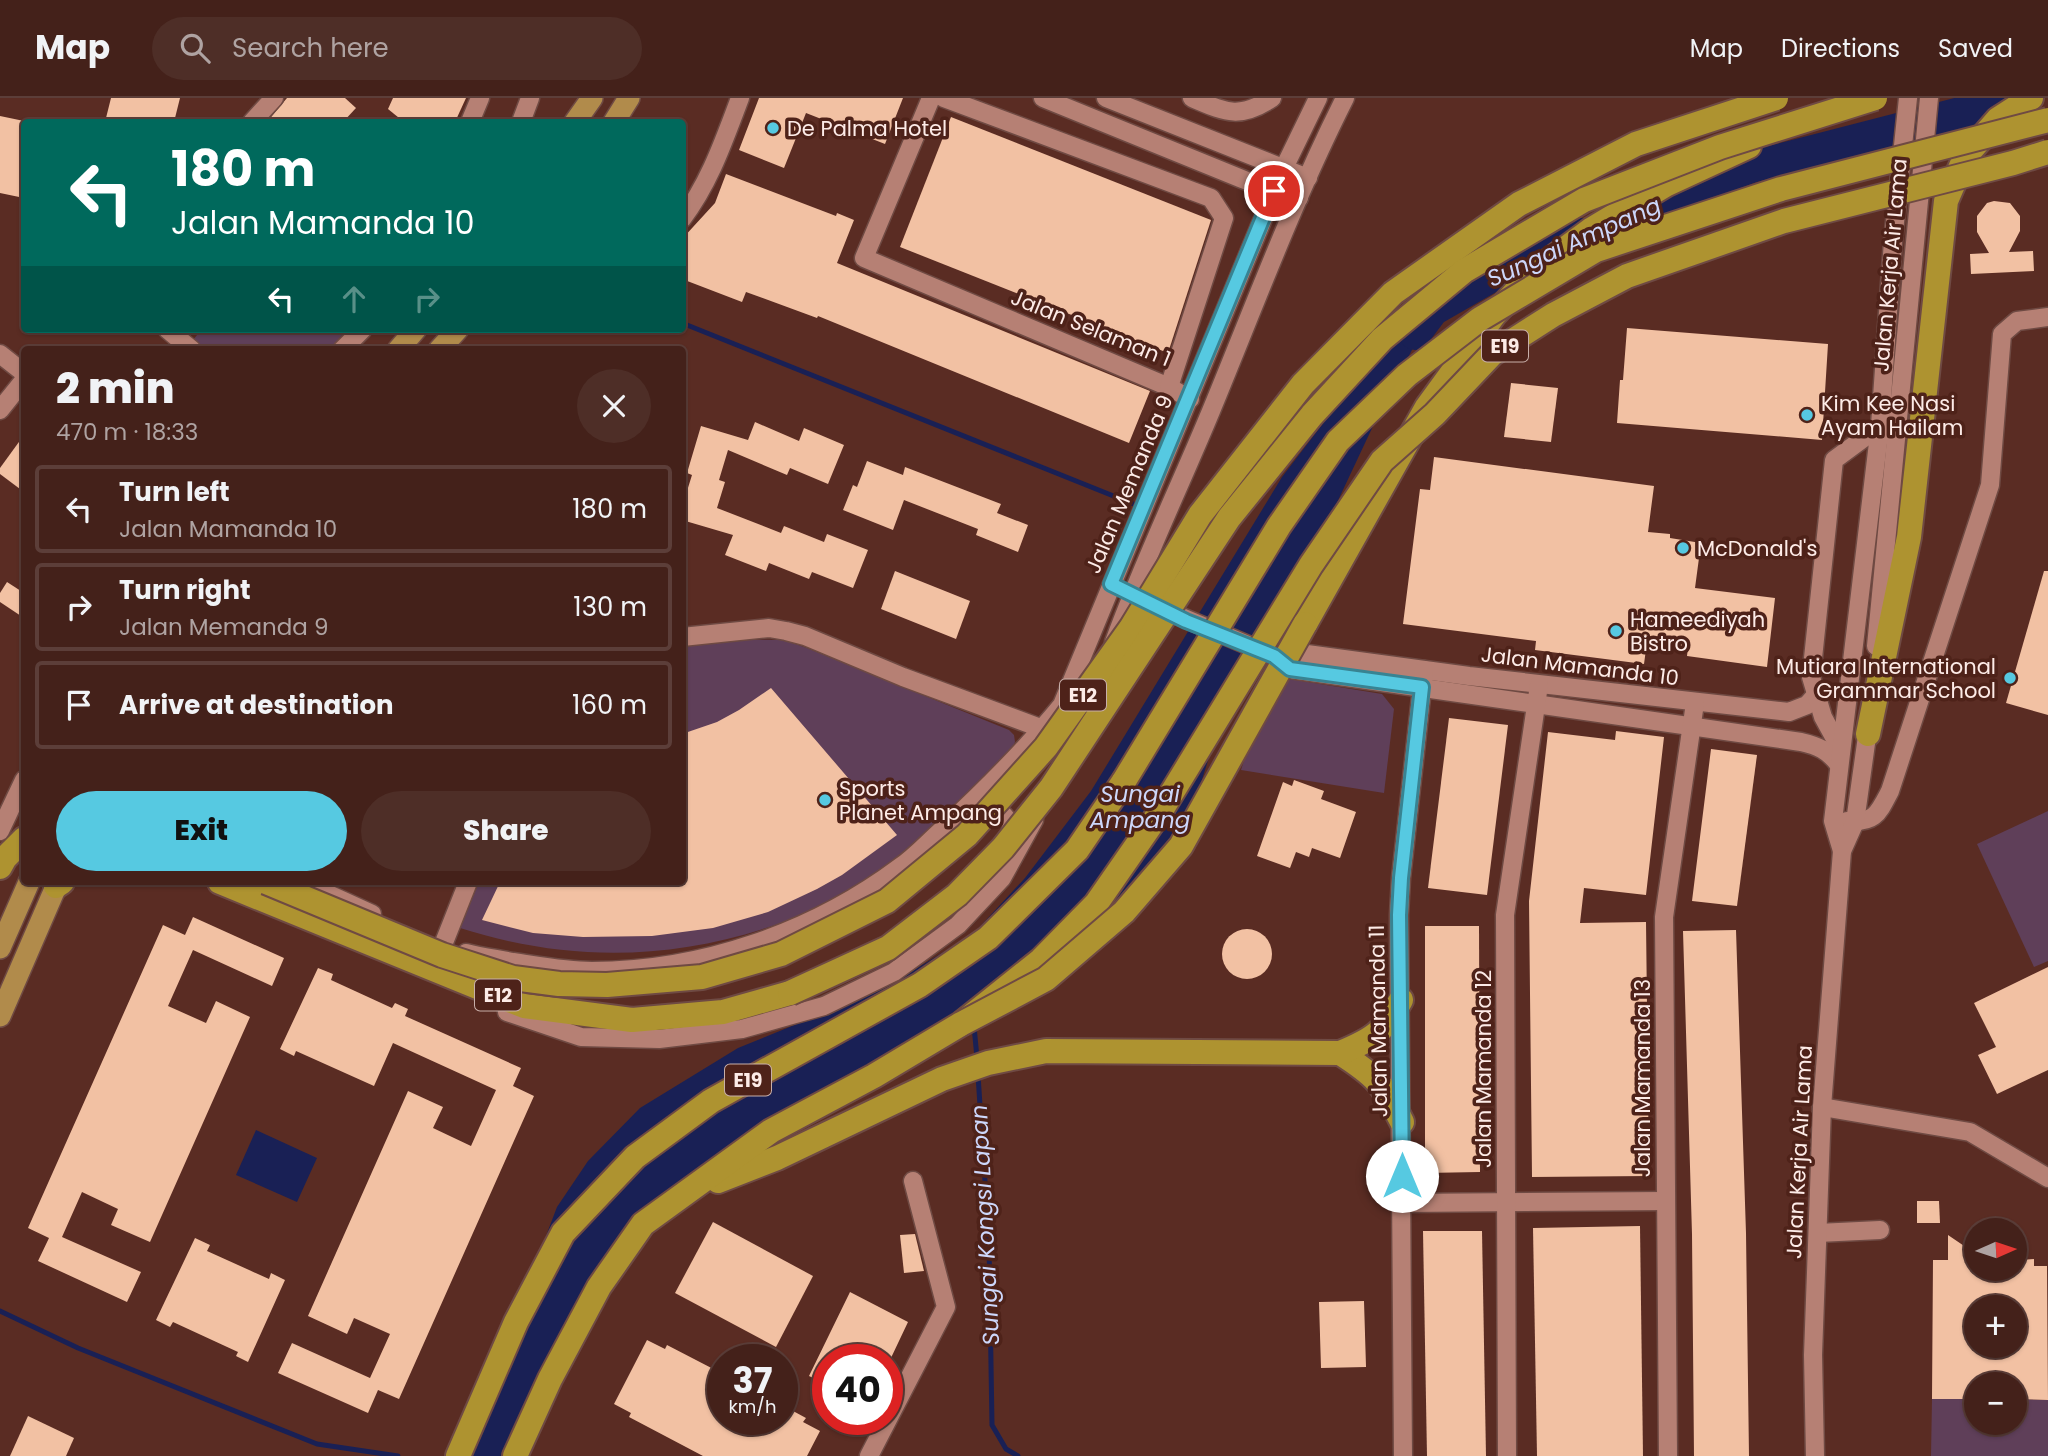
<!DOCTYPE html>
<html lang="en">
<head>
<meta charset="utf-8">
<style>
  :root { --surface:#44211a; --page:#4e2e27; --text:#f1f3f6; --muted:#afa3a2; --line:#5c3e39; --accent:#56c9e1 }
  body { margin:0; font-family:Poppins,sans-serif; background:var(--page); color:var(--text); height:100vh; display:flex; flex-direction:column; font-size:26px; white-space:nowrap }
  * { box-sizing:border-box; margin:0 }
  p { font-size:23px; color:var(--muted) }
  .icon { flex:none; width:38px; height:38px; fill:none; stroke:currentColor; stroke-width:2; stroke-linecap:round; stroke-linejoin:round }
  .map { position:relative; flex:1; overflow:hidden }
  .details { position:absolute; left:21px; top:248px; width:665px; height:539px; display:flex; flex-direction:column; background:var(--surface); border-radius:7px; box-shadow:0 2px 5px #0004,0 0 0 2px var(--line) }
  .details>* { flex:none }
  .top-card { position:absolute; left:21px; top:21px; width:665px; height:214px; border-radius:7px; box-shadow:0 2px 5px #0004,0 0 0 2px var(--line); background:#00695c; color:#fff; overflow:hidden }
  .needle { width:46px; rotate:87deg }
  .fabs { position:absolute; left:1964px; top:1120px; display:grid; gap:14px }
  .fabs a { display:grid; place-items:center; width:63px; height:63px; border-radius:50%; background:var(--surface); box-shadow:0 2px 5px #0004,0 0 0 2px var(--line); font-size:35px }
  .speed { position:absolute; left:707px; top:1246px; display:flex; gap:14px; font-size:35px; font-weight:700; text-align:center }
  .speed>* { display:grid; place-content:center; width:91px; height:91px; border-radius:50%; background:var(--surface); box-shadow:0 2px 5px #0004,0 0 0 2px var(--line); line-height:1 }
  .speed small { font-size:18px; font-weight:400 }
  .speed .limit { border:10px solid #d22; background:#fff; color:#111 }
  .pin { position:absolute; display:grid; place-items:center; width:60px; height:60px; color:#fff; margin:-30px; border:4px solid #fff; border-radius:50%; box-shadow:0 2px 7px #0007 }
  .me { position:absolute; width:77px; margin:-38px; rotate:0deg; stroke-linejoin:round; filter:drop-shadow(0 0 5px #0008) }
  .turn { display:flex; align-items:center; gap:24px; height:147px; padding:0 35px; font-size:32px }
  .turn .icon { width:91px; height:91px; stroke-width:2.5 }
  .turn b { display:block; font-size:49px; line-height:60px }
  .lanes { display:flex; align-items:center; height:66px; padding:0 35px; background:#0003; justify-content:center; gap:35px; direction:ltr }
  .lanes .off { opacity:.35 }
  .round { display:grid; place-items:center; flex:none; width:74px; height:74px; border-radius:37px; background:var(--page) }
  .summary { display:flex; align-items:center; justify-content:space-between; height:119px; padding:0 35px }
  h1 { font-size:42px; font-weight:800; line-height:52px }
  .action { display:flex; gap:14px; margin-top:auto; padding:14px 35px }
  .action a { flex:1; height:80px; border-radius:42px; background:var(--accent); color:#111; font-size:28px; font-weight:800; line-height:80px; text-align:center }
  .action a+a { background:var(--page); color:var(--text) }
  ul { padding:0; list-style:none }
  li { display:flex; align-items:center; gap:21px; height:88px; margin:0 14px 10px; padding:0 21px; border:4px solid var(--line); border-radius:7px }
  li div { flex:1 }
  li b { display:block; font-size:26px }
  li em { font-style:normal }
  header { display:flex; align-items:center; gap:42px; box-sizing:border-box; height:98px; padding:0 35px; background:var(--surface); border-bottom:2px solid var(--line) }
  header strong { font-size:33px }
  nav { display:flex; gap:38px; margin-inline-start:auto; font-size:24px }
  .search { width:490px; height:63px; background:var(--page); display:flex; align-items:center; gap:18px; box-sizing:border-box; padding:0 24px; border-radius:38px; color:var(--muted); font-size:26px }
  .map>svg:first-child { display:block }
  .green { fill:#5f3f59 }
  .water { fill:#192055 }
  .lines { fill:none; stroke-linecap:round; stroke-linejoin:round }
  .stream { stroke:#192055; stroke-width:5 }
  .river { stroke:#192055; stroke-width:32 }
  .building { fill:#f2c1a3; fill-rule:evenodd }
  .minor-casing { stroke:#6f4a43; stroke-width:21 }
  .major-casing { stroke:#6f4a43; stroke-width:24 }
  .highway-casing { stroke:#6f4a43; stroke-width:28 }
  .minor { stroke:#b68074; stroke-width:18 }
  .major { stroke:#b18b4b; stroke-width:21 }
  .highway { stroke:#ae9330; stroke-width:24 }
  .highway-bridge-casing { stroke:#6f4a43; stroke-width:28; stroke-linecap:butt }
  .highway-bridge { stroke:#ae9330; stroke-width:24 }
  .route-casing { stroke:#388392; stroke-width:18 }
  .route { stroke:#56c9e1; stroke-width:12 }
  .poi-dot { fill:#56c9e1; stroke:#4e2219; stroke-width:2.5 }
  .labels { text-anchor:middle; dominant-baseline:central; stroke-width:7; stroke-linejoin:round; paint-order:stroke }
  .shield { fill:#4e2219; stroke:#c8afa9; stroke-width:2 }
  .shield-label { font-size:19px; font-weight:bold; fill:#fdebe7 }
  .poi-label { font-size:21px; fill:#fdebe7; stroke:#4e2219; text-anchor:start }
  .street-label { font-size:21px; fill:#fdebe7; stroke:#4e2219 }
  .water-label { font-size:23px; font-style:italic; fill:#cdd7fb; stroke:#4e2219 }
</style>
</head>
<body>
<header>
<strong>Map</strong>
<div class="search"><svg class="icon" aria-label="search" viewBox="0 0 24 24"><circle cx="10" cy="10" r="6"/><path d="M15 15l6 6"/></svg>Search here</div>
<nav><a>Map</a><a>Directions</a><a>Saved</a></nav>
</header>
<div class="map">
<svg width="2048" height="1358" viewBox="0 0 2048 1358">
  <rect width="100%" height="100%" fill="#5a2c23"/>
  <g class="green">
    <path d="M202,231H337L343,236L329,252H205L193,242Z"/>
    <path d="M711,541L784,542L807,550L1009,632L1014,637L1015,644C1011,654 1003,662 996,670C973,698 949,722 920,744C898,761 876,782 852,796C830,809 803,818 778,826C671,863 567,864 460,830L479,784H682L683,544Z"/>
    <path d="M1271,578L1382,596L1394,611L1384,695L1241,672Z"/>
    <path d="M2048,713V863L2034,869L1977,746Z"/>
    <path d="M1932,1301H1976V1325H2014V1301L2048,1302V1358H1931Z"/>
  </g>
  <g class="water">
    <path d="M1433,212L1381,311L1319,443L1215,640L1187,730L1107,829L703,1070L604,1187L528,1358H462L557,1109L588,1063L640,1010L738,950L885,890L974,835L1025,780L1091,693L1282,379L1364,272Z"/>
    <path d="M256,1032L317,1060L297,1104L236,1077Z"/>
  </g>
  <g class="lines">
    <g class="stream">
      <path d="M682,225L1141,409"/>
      <path d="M974,928L977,960"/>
      <path d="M978,977L989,1144L992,1327L1006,1351L1018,1358"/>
      <path d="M0,1213L78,1250L317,1346L398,1358"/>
    </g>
    <g class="river">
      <path d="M1622,118L1751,69L1968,13L2006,0"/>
      <path d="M1415,236L1433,212L1520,162L1581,136"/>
    </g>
  </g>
  <g class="building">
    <path d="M111,0H180L174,24H105Z"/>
    <path d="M287,0H345L356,10L343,24H267Z"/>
    <path d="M393,0H466L455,24H404L388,11Z"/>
    <path d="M759,0H903L885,46L806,15L784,70L739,52Z"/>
    <path d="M0,18L24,23V100L0,95Z"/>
    <path d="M951,19L1211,122L1168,255L900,149Z"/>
    <path d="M726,76L836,118L837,115L854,122L837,165L1150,293L1129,345L818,218L817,220L746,194L742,204L682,181V141L715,105Z"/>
    <path d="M1994,103L2010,105L2020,118V133L2009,154L2033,153L2034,173L1971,176L1970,156L1989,155L1977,134V118L1987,105Z"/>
    <path d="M1627,230L1828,246L1822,342L1617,325L1620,282H1623Z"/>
    <path d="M1511,285L1558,290L1551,344L1504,339Z"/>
    <path d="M755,324L799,343L804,330L844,347L828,386L790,370L787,377L728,352L719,382L725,384L717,410L781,435L784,428L824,444L827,436L868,452L853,490L812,474L809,481L769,465L766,473L725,457L733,437L682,422V409L692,377L687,375L701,328L748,342Z"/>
    <path d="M24,337V394L0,376V370Z"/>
    <path d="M1434,359L1654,388L1648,434L1670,436V440L1701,445L1695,490L1775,500L1767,569L1687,558L1688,549L1647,544L1644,566L1535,552L1536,543L1403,526L1420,391L1430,392Z"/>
    <path d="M867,363L903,377L905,369L1001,406L997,415L1028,427L1018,454L976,437L978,431L904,402L893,432L843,412L853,387L857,389Z"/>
    <path d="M895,473L970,503L956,541L881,511Z"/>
    <path d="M2044,473H2048V617L2006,605Z"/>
    <path d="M7,484L24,495V520L0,504V495Z"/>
    <path d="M771,590L897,737L842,777L817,791L768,814L713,830L652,838L583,839L533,835L482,822L500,784H682V636L717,624L739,612Z"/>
    <path d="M1449,620L1508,627L1487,797L1428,790Z"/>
    <path d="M1616,633L1664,639L1646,797L1584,790L1580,825L1646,824L1649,1078L1532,1079L1529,803L1548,634L1615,642Z"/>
    <path d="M1711,651L1757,657L1737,808L1692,803Z"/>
    <path d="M1294,682L1324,693L1321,701L1356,714L1340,760L1312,750L1309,759L1296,754L1290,770L1257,758L1283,684L1292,688Z"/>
    <path d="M193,819L284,860L272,888L193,852L168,908L206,925L216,903L250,919L150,1144L111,1127L118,1111L82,1094L62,1139L141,1174L127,1204L38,1163L49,1140L28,1130L163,827L185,837Z"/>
    <path d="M1425,828H1479L1480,1074L1425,1075Z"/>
    <circle cx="1247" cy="856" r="25"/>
    <path d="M1736,832L1746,1135L1749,1358H1694L1692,1136L1683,833Z"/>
    <path d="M2048,869V972L1997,996L1978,957L1996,949L1974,905Z"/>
    <path d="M318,870L333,876L331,882L392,910L395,905L408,911L405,918L521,970L513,988L534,998L399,1301L378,1292L368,1315L278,1275L292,1245L370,1280L390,1236L354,1220L347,1236L308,1218L408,993L443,1009L433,1030L471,1048L496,992L393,945L374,988L296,953L294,958L280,951Z"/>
    <path d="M1917,1103H1939L1940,1125H1917Z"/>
    <path d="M713,1124L813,1178L776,1249L675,1195Z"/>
    <path d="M1640,1128L1643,1358H1537L1533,1130Z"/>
    <path d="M1423,1133H1482L1486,1358H1427Z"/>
    <path d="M915,1136L924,1173L904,1175L900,1137Z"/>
    <path d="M1948,1137L1973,1154L1976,1171H2021L2020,1162L2034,1161V1168H2047L2048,1302L2014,1301V1286H1976V1301H1932L1933,1162H1948ZM1974,1209H2021V1237H2014V1248H1974Z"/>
    <path d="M195,1140L210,1147L207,1153L269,1181L271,1175L285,1182L248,1264L236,1258L238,1254L173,1224L170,1229L156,1222Z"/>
    <path d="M850,1194L908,1224L890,1262H828V1287L809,1278Z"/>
    <path d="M1364,1203L1366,1269L1321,1270L1319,1204Z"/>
    <path d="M647,1242L665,1251L667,1247L723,1276V1321H782V1307L806,1320L803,1324L820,1333L807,1358H703L629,1319L631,1315L614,1306Z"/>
    <path d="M28,1318L74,1340L66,1358H10Z"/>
  </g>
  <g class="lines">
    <defs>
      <g id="minor">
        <path d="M931,0L864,160L1169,289L1190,301"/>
        <path d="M944,0L1211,100L1224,120L1169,289"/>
        <path d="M1043,0L1274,94L1299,100"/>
        <path d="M1106,0L1308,80"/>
        <path d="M1192,0C1225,14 1239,22 1272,0"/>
        <path d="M252,24L274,0"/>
        <path d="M470,24L480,0"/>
        <path d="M521,24L530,0"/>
        <path d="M682,121C710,84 724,42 740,0"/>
        <path d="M167,231L192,252"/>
        <path d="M342,252L363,231"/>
        <path d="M0,256L24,275"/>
        <path d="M0,312L24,282"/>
        <path d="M1158,509L1274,558L1290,571L1801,644C1818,648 1828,652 1839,667"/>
        <path d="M682,539L769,530L786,533L805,538L903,579L1043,631H1052"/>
        <path d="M1114,544C1143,465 1179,390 1211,313C1254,209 1294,101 1345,0"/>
        <path d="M1876,548L1929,0"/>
        <path d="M1279,557L1292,554L1469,578L1789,614L1807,607L1815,598"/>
        <path d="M1841,652L1823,619L1811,579L1834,362L1880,328"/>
        <path d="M982,707C1003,709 1012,725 1017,744"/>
        <path d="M1847,723C1875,725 1878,716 1890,693L1990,387L2002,236L2017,223L2048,219"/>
        <path d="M0,733L24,682"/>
        <path d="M1842,753L1833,723L1880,328L1893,143L1908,0"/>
        <path d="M302,784L372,816"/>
        <path d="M443,847L468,784"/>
        <path d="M466,855C481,859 498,861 513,864C540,868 565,873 592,873C702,873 813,834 900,769C916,758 929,743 944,730C985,692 1026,651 1062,607L1284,70L1318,0"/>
        <path d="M507,914L581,939L659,941L742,931L824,908L894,874L958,827L1002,780L1034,722"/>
        <path d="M1822,1009L1970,1034L2048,1080"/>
        <path d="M1402,1105L1665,1103"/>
        <path d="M1818,1135L1880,1132"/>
        <path d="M869,1358L946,1209L913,1083"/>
        <path d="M1403,1358L1399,817L1401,780L1424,572"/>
        <path d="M1507,1358L1505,817L1539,587"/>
        <path d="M1668,1358L1664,819L1695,605"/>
        <path d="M1815,1358L1813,1257L1822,1009L1842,753L1855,724L1869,624"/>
      </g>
      <g id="major">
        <path d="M575,24L592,0"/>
        <path d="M614,24L629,0"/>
        <path d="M398,252L416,231"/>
        <path d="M439,252L458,231"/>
        <path d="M0,850L29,784"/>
        <path d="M0,918L58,784"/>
      </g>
      <g id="highway">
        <path d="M1305,526L1427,309L1494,217L1535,173L1592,131L1667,86L1749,48"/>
        <path d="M1868,636L1909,439L1946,103L1965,59L1998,21L2031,0"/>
        <path d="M0,769L5,760L24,741"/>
        <path d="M220,784L524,908L632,922L723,914L790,895"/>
        <path d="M56,788L62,784"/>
        <path d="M1340,955C1376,978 1383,986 1402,1024"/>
        <path d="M718,1083L777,1060L942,981L988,965L1046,953L1340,955C1376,940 1382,935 1401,902"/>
        <path d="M458,1358L516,1224L563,1135L635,1059L711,1003L920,887L988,840L1077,752L1124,683"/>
        <path d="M515,1358L550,1281L599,1189L643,1126L771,1033L874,978L961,926L1041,862L1096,806L1162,711"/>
      </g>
    </defs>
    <use href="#minor" class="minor-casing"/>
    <use href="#major" class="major-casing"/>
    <use href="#highway" class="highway-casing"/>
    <use href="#minor" class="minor"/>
    <use href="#major" class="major"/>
    <use href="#highway" class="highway"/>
    <defs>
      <g id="highway-bridge">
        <path d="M1124,683L1279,428L1338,343L1407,277L1480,221L1596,152L1781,91L2048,22"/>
        <path d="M1162,711L1311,467L1382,363L1435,316L1492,256L1553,217L1627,178L1784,123L2013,65L2048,54"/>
        <path d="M266,784L442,857L513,880L559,886L607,887L702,879L781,856L887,803L967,737L1046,649L1131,530L1200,417L1303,286L1393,195L1519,106L1636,46L1776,0"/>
        <path d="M790,895L888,850L957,797L1003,750L1051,690L1229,420L1312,317L1382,241L1464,173L1584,102L1720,49L1875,0"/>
        <path d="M961,926L1046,881L1124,814L1181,748L1305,526"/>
      </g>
    </defs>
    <use href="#highway-bridge" class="highway-bridge-casing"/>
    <use href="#highway-bridge" class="highway-bridge"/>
  </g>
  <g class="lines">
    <defs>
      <path id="route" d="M1274,93L1111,486L1186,523L1274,558L1290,571L1422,589L1401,780L1399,817L1402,1078"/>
    </defs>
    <use href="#route" class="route-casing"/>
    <use href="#route" class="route"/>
  </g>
  <g class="poi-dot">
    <circle cx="773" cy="30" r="7"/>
    <circle cx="1807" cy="317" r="7"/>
    <circle cx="1683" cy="450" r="7"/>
    <circle cx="1616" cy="533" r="7"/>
    <circle cx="2010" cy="580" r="7"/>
    <circle cx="825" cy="702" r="7"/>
  </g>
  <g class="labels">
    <g class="shield">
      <rect x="1482" y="232.5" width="46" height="31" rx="5"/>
      <rect x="1060" y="581.5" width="46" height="31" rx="5"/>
      <rect x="475" y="881.5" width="46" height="31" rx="5"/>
      <rect x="725" y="966.5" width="46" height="31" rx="5"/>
    </g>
    <g class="shield-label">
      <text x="1505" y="248">E19</text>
      <text x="1083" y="597">E12</text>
      <text x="498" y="897">E12</text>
      <text x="748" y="982">E19</text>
    </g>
    <g class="poi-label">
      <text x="787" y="30">De Palma Hotel</text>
      <text x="1821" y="305">Kim Kee Nasi<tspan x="1821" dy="24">Ayam Hailam</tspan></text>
      <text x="1697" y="450">McDonald's</text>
      <text x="1630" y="521">Hameediyah<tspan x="1630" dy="24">Bistro</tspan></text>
      <text x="1996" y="568" text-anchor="end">Mutiara International<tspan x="1996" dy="24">Grammar School</tspan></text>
      <text x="839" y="690">Sports<tspan x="839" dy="24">Planet Ampang</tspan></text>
    </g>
    <g class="street-label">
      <text transform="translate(1890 167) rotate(-85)">Jalan Kerja Air Lama</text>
      <text transform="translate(1091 230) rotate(22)">Jalan Selaman 1</text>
      <text transform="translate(1129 386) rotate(-67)">Jalan Memanda 9</text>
      <text transform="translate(1580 568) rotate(7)">Jalan Mamanda 10</text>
      <text transform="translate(1378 923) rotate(-91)">Jalan Mamanda 11</text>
      <text transform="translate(1483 971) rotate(-90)">Jalan Mamanda 12</text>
      <text transform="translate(1642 980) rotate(-90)">Jalan Mamanda 13</text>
      <text transform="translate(1799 1054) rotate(-87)">Jalan Kerja Air Lama</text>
    </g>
    <g class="water-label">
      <text transform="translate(1574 144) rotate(-24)">Sungai Ampang</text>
      <text x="1140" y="696">Sungai<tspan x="1140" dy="26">Ampang</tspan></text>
      <text transform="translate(985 1127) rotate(-93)">Sungai Kongsi Lapan</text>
    </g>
  </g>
</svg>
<div class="fabs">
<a><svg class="needle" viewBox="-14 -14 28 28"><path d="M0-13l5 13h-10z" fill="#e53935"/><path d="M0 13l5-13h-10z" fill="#afa3a2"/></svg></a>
<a>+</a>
<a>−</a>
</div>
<div class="speed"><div>37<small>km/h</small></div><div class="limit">40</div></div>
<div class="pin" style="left:1274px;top:93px;background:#d93025"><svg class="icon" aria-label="arrive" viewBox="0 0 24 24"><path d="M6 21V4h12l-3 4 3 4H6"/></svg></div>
<svg class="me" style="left:1402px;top:1078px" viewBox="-20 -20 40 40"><circle r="19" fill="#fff"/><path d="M0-13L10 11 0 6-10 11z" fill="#56c9e1"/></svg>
<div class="top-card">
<div class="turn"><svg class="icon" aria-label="left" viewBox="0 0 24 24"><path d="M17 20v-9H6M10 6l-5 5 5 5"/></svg><div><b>180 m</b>Jalan Mamanda 10</div></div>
<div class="lanes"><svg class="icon" aria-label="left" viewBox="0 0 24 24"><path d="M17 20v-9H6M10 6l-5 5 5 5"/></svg><svg class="icon off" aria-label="ahead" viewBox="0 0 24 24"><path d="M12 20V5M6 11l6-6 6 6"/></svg><svg class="icon off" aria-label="right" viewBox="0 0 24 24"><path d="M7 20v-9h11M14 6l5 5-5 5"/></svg></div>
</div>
<section class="details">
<div class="summary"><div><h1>2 min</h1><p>470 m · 18:33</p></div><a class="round"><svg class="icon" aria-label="close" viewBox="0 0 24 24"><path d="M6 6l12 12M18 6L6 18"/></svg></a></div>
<ul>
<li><svg class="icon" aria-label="left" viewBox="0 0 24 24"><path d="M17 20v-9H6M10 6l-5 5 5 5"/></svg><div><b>Turn left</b><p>Jalan Mamanda 10</p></div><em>180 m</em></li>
<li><svg class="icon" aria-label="right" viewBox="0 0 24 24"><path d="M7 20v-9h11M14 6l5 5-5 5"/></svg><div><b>Turn right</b><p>Jalan Memanda 9</p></div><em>130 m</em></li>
<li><svg class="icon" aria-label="arrive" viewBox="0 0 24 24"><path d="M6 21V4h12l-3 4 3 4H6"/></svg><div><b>Arrive at destination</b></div><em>160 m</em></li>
</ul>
<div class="action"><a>Exit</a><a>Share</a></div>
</section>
</div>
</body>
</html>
